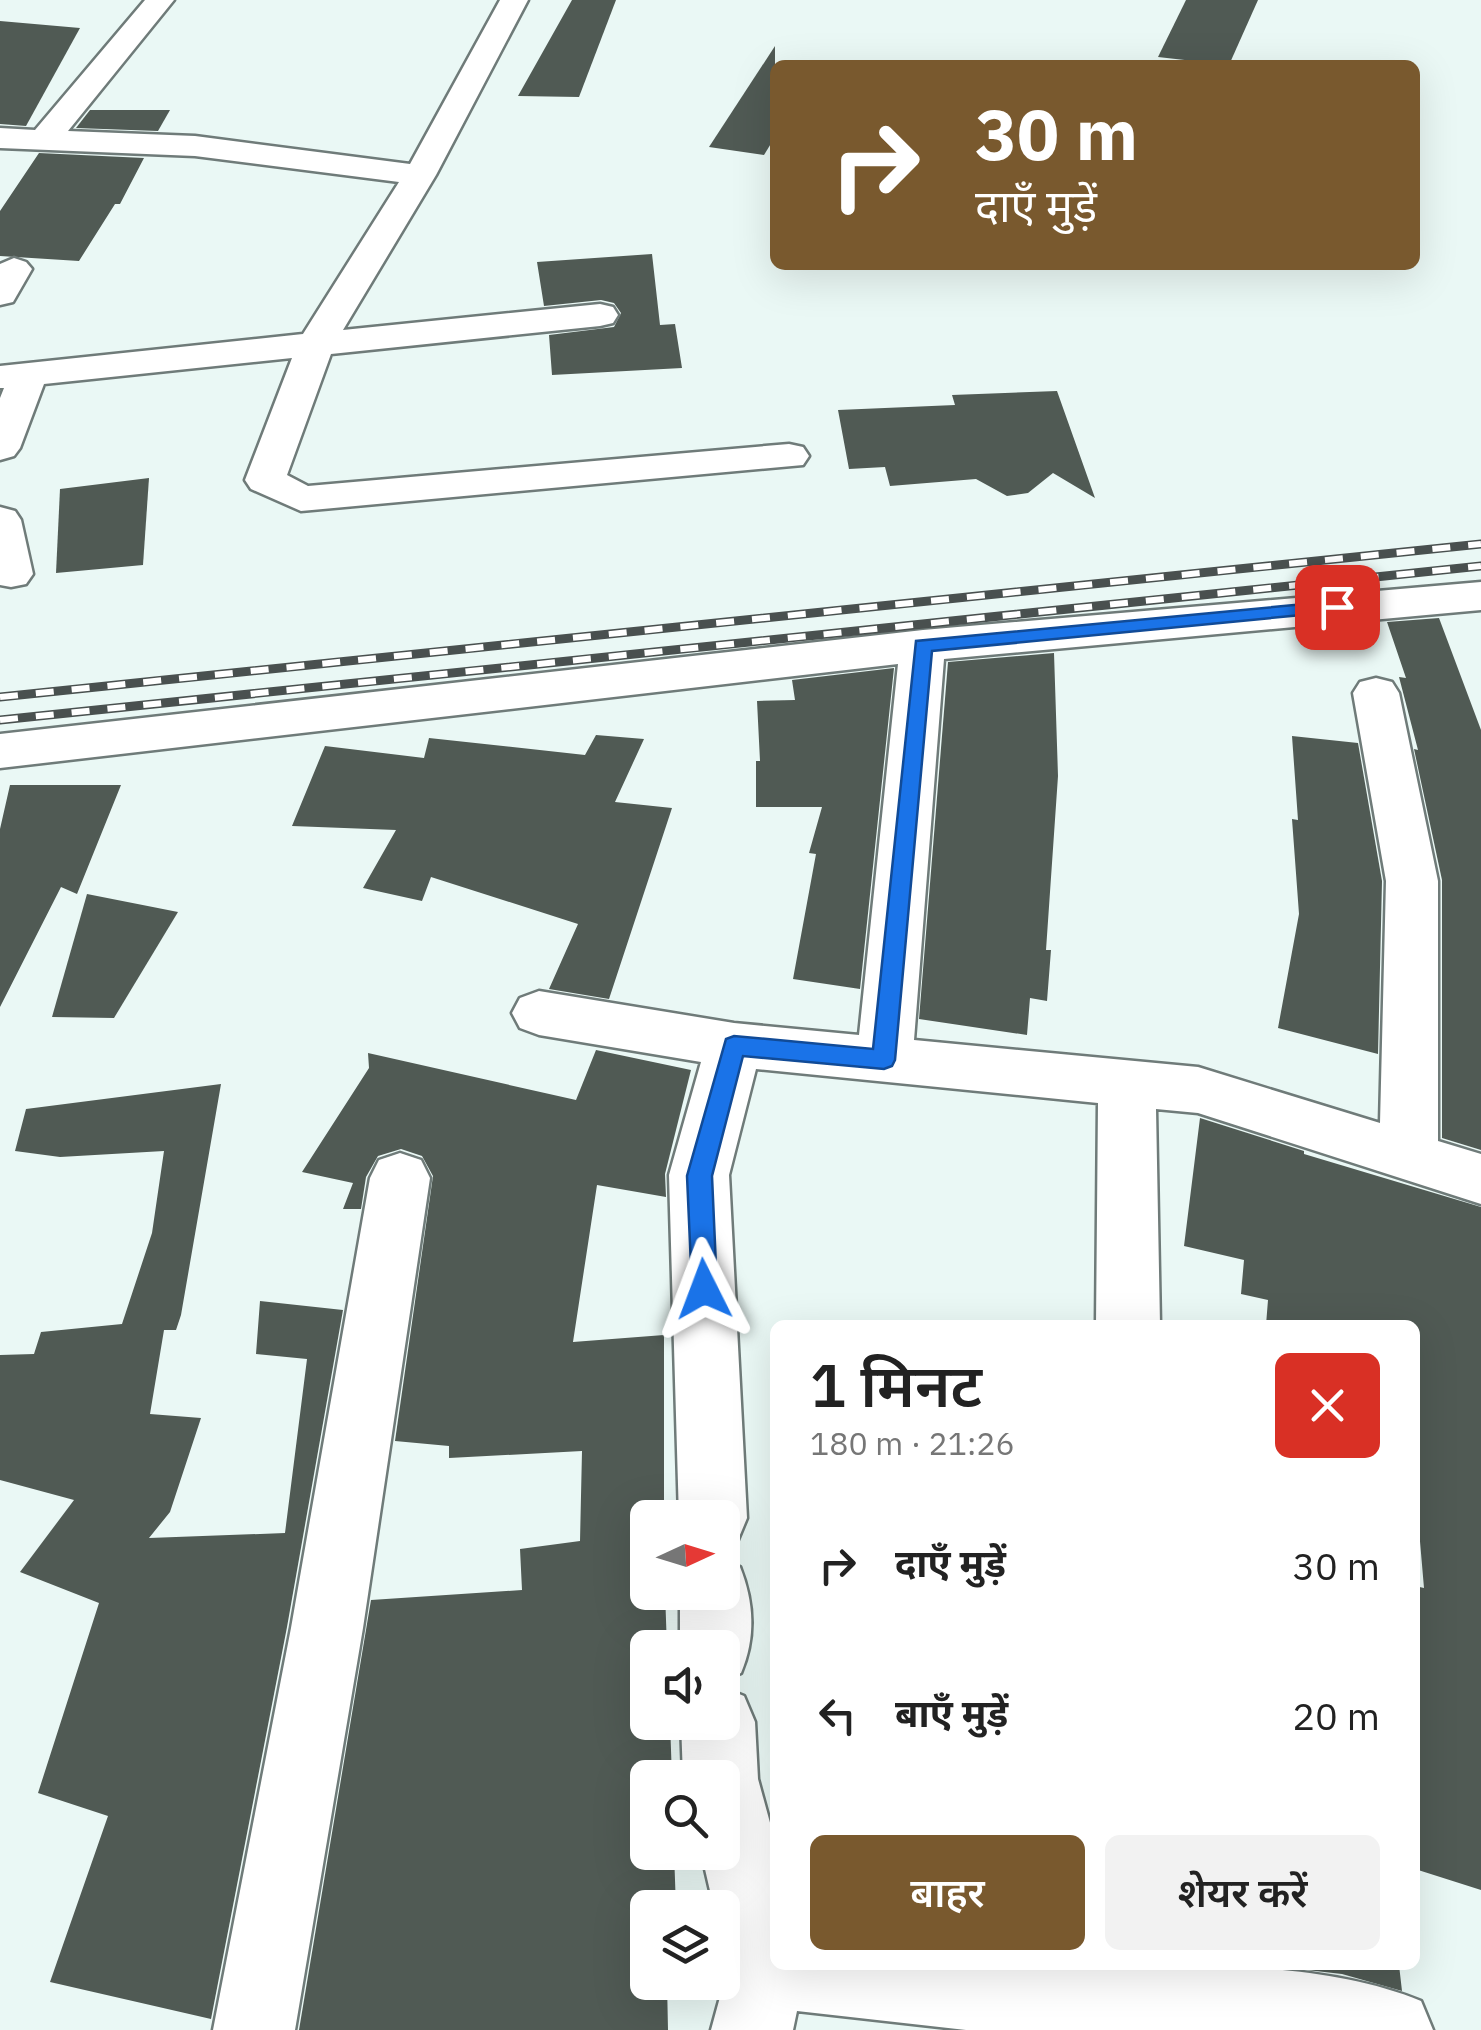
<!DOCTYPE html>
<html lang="hi">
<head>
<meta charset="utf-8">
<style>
  :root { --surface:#fff; --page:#f2f2f2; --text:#222; --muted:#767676; --accent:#79592e }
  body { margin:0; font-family:"IBM Plex Sans","Noto Sans Devanagari",sans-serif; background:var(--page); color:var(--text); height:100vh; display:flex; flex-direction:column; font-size:38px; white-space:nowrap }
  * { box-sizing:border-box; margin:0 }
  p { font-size:32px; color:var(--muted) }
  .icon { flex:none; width:55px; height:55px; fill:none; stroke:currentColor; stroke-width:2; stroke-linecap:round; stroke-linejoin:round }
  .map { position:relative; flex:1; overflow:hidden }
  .sheet { position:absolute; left:770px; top:1320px; width:650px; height:650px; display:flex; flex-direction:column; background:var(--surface); border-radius:15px; box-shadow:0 10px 40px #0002 }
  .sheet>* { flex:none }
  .guide { position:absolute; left:770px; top:60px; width:650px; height:210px; border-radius:15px; box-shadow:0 10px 40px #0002; background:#79592e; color:#fff; overflow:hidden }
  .needle { width:65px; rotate:86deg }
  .buttons { position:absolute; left:630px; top:1500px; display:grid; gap:20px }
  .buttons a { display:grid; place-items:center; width:110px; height:110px; border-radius:15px; background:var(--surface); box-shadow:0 10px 40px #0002; font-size:50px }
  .pin { position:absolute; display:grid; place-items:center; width:85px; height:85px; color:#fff; margin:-42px; border-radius:20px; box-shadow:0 5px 15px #0006 }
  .me { position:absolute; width:110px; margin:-55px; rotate:357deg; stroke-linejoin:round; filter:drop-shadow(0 0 8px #0008) }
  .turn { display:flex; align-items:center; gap:35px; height:210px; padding:0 40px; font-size:45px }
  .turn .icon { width:130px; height:130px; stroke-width:2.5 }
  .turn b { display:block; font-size:70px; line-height:85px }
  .round { display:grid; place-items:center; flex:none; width:105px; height:105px; border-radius:15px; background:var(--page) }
  .overview { display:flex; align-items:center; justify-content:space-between; height:170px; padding:0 40px }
  h1 { font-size:60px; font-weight:600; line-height:75px }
  .action { display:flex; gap:20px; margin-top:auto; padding:20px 40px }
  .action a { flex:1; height:115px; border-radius:15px; background:var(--accent); color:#fff; font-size:40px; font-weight:600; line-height:115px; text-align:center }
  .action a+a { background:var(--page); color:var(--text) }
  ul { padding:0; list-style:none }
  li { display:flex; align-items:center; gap:30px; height:150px; padding:0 40px }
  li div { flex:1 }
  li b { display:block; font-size:38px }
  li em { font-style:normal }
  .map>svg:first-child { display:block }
  .building { fill:#505a54 }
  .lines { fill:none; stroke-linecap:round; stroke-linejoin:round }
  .minor-casing { stroke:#6f7b79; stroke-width:5 }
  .minor { fill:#fff; fill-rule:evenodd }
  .rail-casing { stroke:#49504f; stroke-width:9 }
  .rail { stroke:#fff; stroke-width:6; stroke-dasharray:18; stroke-linecap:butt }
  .route { fill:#1a73e8; stroke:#114b97; stroke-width:2.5 }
</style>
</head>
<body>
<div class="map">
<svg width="1481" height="2030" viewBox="0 0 1481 2030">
  <rect width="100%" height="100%" fill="#eaf8f5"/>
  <g class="building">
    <path d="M572,0H616L579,97L518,96Z"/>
    <path d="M1186,0H1258L1229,65L1158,57Z"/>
    <path d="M0,21L80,28L26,126L0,124Z"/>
    <path d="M775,46V137L764,155L709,147Z"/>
    <path d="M90,110H170L158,131L76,128Z"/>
    <path d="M39,153L144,158L120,204H115L79,261L0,256V211Z"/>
    <path d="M652,254L660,325L675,324L682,368L552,375L549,335L614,327L621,313L614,303L601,300L544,306L537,262Z"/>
    <path d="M1057,391L1095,498L1053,473L1028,493L1007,496L976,479L890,486L885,467L849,469L838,410L955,405L952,395Z"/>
    <path d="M149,478L143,565L56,573L60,489Z"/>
    <path d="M1439,618L1481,730V1150L1442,1138V880L1414,749L1418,750L1399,677L1406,678L1387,622Z"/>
    <path d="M1054,653L1058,776L1046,950H1051L1047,1001L1030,998L1027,1035L919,1019L948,662Z"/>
    <path d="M894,668L860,989L793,979L816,854L809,853L822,807H756V761H760L757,701L795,700L792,680Z"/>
    <path d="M596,735L644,739L615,802L672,808L609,999L549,989L578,924L431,877L422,901L363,888L396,830L292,826L325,746L424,758L429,738L585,755Z"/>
    <path d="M1292,736L1358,743L1382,881L1378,1054L1278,1028L1299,914L1292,819L1298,820Z"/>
    <path d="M10,785H121L77,894L61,887L0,1007V829Z"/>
    <path d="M87,894L178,912L114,1018L52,1017Z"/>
    <path d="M596,1050L691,1070L665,1174L666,1197L597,1185L573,1342L664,1335V1518H648V1592H665L667,1648H648V1722H670L672,1778H648V1852H674L676,1908H648V1982H667L668,2030H299L371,1600L522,1590L520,1549L580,1541L582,1451L449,1458V1446L395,1441L433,1176L422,1156L401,1149L378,1156L366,1177L361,1209H343L353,1183L302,1172L369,1068L368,1053L576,1100Z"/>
    <path d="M221,1084L181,1315L176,1330H164L150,1414L201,1418L170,1512L149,1538L285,1533L307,1359L256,1354L260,1301L343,1310L287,1627L211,2019L50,1982L108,1816L38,1793L99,1603L20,1572L74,1500L0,1480V1355L34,1354L41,1332L122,1324L152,1233L164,1151L60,1157L15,1151L26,1109Z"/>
    <path d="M1200,1118L1304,1151V1154L1481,1207V1890L1415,1869V1586L1424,1588L1415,1483V1325H1266L1268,1300L1241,1294L1244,1260L1184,1246Z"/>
    <path d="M1399,1965L1402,1991L1342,1974L1272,1966Z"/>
  </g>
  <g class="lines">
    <defs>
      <g id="minor">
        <path d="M145,0H174L68,131L195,136L410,164L500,0H528L436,175L343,330L600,304L613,307L618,315L613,323L600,326L331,354L287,475L308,486L789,444L803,447L809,456L803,465L301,511L251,489L245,480L292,358L44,384L20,448L14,456L0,460V398L4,388H0V366L303,334L399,182L195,156L0,148V128L35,130Z"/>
        <path d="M14,258L26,262L32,269L13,302L0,305V264Z"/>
        <path d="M0,507L15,511L21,520L33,574L26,584L11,587L0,585Z"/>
        <path d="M1481,582V610L944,659L914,1040L1198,1067L1380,1123L1386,881L1353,693L1360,682L1376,678L1392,682L1399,693L1438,881V1141L1481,1154V1204L1198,1113L1156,1109L1160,1325H1096L1098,1103L756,1069L729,1175L747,1518L737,1542L722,1548V1518H679L669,1175L701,1062L539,1035L520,1028L512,1013L520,998L539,991L734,1023L859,1035L898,664L0,768V734L923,630Z"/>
        <path d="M400,1153L421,1160L430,1178L363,1628L295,2030H213L291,1628L370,1178L379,1160Z"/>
        <path d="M722,1560L740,1567C754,1602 756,1638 741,1673L722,1681V1648H680V1592H722Z"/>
        <path d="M722,1687L744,1696L755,1722L758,1779L775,1841V1965C877,1965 979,1965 1081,1965C1188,1965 1321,1960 1421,2001L1433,2030H966L797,2011L793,2030H711L728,1968L722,1945V1908H714L701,1852H722V1778H683L681,1722H722Z"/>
      </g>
    </defs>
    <use href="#minor" class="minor-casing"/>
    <use href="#minor" class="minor"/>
    <defs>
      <g id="rail">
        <path d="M0,697L1481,544"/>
        <path d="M0,720L1481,566"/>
      </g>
    </defs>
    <use href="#rail" class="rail-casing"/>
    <use href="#rail" class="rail"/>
  </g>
  <path class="route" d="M1337,601L1343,603V611L932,651L895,1060L892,1066L884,1069L743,1056L712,1176L717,1289L714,1297L704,1301L695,1297L692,1289L687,1176L726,1039L734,1036L873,1049L916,641Z"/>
</svg>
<div class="buttons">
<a><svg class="needle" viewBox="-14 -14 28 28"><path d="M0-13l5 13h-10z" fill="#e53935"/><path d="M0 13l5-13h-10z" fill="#767676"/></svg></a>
<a><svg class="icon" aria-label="sound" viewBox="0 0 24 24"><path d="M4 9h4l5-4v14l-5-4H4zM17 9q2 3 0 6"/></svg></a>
<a><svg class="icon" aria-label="search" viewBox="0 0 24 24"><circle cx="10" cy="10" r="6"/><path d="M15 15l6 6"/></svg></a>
<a><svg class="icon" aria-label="layers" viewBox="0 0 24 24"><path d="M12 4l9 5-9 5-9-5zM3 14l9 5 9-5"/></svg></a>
</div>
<div class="pin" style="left:1337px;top:607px;background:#d93025"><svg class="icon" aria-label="arrive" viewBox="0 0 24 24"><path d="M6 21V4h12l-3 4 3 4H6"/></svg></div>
<svg class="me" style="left:704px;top:1289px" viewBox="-20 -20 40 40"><path d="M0-17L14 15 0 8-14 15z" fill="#1a73e8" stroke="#fff" stroke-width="4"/></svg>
<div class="guide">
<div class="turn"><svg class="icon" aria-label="right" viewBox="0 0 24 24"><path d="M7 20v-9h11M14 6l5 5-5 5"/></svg><div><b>30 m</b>दाएँ मुड़ें</div></div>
</div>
<section class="sheet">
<div class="overview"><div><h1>1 मिनट</h1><p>180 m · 21:26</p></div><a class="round" style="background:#d93025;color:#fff"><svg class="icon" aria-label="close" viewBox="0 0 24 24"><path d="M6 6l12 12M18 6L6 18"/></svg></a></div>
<ul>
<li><svg class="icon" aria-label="right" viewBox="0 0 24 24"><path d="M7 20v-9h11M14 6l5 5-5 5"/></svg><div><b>दाएँ मुड़ें</b></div><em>30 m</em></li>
<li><svg class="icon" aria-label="left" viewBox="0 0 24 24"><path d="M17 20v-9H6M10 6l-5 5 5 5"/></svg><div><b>बाएँ मुड़ें</b></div><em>20 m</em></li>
</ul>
<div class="action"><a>बाहर</a><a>शेयर करें</a></div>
</section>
</div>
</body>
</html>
